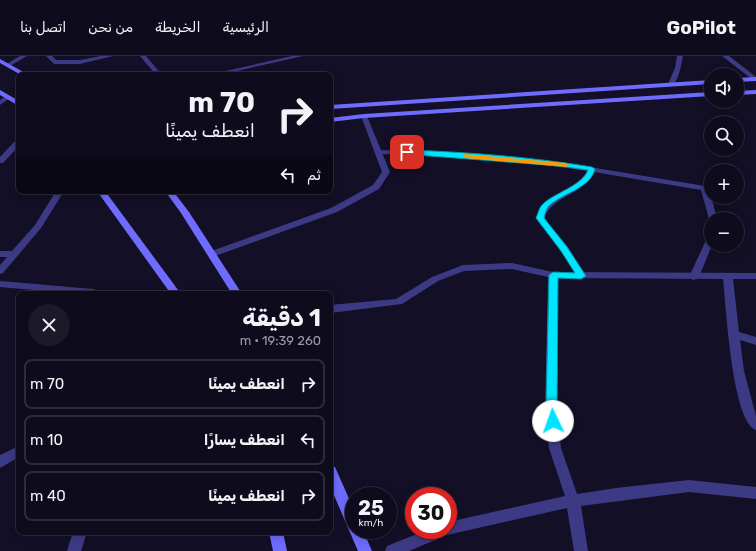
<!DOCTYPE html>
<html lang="ar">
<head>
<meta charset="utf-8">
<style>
  :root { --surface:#0e0b1c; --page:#1c1929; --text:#f1f3f6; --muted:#9b9ba3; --line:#2e2b3b }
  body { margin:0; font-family:Rubik,Vazirmatn,sans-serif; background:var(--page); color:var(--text); direction:rtl; height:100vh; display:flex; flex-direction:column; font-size:15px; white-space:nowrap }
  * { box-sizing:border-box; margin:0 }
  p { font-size:13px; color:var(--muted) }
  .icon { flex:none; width:22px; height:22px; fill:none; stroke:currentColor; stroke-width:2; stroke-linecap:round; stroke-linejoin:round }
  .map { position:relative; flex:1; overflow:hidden; direction:ltr }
  .panel { position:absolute; left:16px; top:235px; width:317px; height:244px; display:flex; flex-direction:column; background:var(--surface); border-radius:8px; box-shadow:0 2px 10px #0003,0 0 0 1px var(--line); direction:rtl }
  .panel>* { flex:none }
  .top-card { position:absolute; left:16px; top:16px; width:317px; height:122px; border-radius:8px; box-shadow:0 2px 10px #0003,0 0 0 1px var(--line); direction:rtl; background:#0e0b1c; color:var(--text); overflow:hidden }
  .controls { position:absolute; left:704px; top:12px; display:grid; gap:8px }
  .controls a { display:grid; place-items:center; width:40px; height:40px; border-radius:50%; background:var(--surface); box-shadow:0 2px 10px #0003,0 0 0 1px var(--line); font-size:20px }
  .speed { position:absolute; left:345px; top:431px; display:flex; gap:8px; font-size:20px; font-weight:700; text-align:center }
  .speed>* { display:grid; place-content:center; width:52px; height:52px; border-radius:50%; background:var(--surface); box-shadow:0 2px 10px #0003,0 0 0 1px var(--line); line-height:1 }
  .speed small { font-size:10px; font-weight:400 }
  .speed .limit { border:6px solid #d22; background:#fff; color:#111 }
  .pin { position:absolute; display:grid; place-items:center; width:34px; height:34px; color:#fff; margin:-17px; border-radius:8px; box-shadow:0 2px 6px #0006 }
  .me { position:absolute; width:44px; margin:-22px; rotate:357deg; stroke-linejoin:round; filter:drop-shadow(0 0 3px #0008) }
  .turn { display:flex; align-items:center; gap:14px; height:84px; padding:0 12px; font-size:18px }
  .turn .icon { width:52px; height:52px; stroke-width:2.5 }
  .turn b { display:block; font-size:28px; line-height:34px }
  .then { display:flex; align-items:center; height:38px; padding:0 12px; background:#0003; gap:8px; font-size:15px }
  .round { display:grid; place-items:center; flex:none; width:42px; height:42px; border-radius:21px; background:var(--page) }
  .headline { display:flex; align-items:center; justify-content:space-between; height:68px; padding:0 12px }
  h1 { font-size:24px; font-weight:700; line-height:30px }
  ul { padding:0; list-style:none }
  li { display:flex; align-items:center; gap:12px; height:50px; margin:0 8px 6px; padding:0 4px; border:2px solid var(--line); border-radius:8px }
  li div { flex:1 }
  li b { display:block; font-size:15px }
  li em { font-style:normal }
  header { display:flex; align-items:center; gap:24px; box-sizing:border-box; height:56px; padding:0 20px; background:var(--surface); border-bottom:1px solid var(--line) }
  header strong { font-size:19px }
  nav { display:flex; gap:22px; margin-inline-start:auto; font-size:14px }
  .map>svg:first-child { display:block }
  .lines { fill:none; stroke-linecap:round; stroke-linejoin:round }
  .service { fill:#3d3a85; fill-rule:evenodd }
  .minor { fill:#3d3a85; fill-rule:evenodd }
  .secondary { fill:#6f6bff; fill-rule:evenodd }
  .route { fill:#00e5ff; stroke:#0095a6 }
  .slow { fill:#f59e0b }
</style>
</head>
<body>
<header>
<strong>GoPilot</strong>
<nav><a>الرئيسية</a><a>الخريطة</a><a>من نحن</a><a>اتصل بنا</a></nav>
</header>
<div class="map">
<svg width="756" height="495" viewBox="0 0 756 495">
  <rect width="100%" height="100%" fill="#130f26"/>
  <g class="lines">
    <g class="service">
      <path d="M375,94L435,95L559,106L705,130L709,132L717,163H711V165L709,163L701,134L594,116C584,138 554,139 544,162L568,191L586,220L581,223L578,222L561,194L536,162C548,134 577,137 587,115C518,104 448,99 378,98L374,96Z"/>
      <path d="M711,179V189H712L699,221L694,224L691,223L689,221L707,182Z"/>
    </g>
    <g class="minor">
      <path d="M20,0H27L10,10L5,9Z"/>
      <path d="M46,0H52L56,4H80L101,0H113L80,8H54Z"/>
      <path d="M140,0H146L162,19H156Z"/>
      <path d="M292,0H303L219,19H208Z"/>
      <path d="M677,0H683C681,9 679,26 671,30L668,28L675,12Z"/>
      <path d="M722,0H729L756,21V25L753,24Z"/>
      <path d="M6,40L11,41L0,49V44Z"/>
      <path d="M364,58L367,60L390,116L379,133L337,156L215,200H209L207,198L209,196L331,152L373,129L382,116L361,60Z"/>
      <path d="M16,84H19V90L3,107H0V101Z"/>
      <path d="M56,135H64L41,172L3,217L0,218V209L7,201H0V195H12L35,169Z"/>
      <path d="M512,207L553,216L756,217V223H733L739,276L756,281V289L740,284L744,315L756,360V374C732,366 726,249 723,223L558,222L557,352L561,392L577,438L616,432L689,424L756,431V443L689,436L581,450L588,495H574L567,452L447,479L409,495H385L387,490L427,474H448V466L565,440L549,392L545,352L548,221L512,213L464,215L438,225L402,248L330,257V249L396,243L432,221L463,209Z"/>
      <path d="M0,225L93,233L96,234L98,238H78L0,231Z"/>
      <path d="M19,390V401L0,412V399Z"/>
      <path d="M73,476H87L81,495H67Z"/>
    </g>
    <g class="secondary">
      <path d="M0,3L27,18L28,19H21L0,7Z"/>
      <path d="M756,21V25L737,26V22Z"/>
      <path d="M711,24V28L330,53V49Z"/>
      <path d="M0,34L19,45V50L0,39Z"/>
      <path d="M756,34V38L737,39V35Z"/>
      <path d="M711,36V40L364,62L330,66V62L364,58Z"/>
      <path d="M97,135H105L181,238H171Z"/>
      <path d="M165,135H173L189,156L242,238H232L181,157Z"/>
      <path d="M330,409L335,411L354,454V474H363L372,495H358L330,430Z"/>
      <path d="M269,476H283L287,495H273Z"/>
    </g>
  </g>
  <path class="route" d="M407,94C468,96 531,101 592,111L595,113C590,133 562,137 549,150C546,153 545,158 544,162L567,191L586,220L581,223L558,222L557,352L558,365L556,369L553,370L549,369L546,352L549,219L553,216L575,217L561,195L536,162C538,158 539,151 543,148C554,137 582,130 588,114L559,110L404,98L403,96Z"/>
  <path class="slow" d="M463,98L566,107L569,109L566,111L465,102L463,101Z"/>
</svg>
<div class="controls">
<a><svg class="icon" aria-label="sound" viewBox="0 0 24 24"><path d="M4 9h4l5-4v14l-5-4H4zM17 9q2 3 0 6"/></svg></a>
<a><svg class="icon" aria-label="search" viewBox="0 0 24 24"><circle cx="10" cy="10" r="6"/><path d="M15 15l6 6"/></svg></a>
<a>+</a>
<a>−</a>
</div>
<div class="speed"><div>25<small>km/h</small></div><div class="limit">30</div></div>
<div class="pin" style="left:407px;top:96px;background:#d93025"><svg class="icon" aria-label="arrive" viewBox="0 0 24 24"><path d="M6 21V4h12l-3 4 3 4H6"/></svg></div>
<svg class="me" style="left:553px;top:365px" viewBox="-20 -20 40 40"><circle r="19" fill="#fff"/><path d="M0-13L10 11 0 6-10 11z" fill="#00e5ff"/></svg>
<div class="top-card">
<div class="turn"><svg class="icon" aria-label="right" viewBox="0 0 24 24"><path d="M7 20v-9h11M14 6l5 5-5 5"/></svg><div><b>70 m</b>انعطف يمينًا</div></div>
<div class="then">ثم<svg class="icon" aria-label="left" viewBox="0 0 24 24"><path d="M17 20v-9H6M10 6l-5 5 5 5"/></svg></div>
</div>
<section class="panel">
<div class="headline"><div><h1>1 دقيقة</h1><p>260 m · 19:39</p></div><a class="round"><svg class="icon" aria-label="close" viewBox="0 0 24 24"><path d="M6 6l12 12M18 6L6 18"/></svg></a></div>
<ul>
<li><svg class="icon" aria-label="right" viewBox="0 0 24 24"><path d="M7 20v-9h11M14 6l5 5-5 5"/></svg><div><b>انعطف يمينًا</b></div><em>70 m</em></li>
<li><svg class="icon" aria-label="left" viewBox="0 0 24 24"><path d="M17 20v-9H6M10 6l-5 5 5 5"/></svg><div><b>انعطف يسارًا</b></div><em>10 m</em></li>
<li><svg class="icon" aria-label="right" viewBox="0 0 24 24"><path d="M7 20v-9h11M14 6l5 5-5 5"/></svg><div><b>انعطف يمينًا</b></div><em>40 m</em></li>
</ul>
</section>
</div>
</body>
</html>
